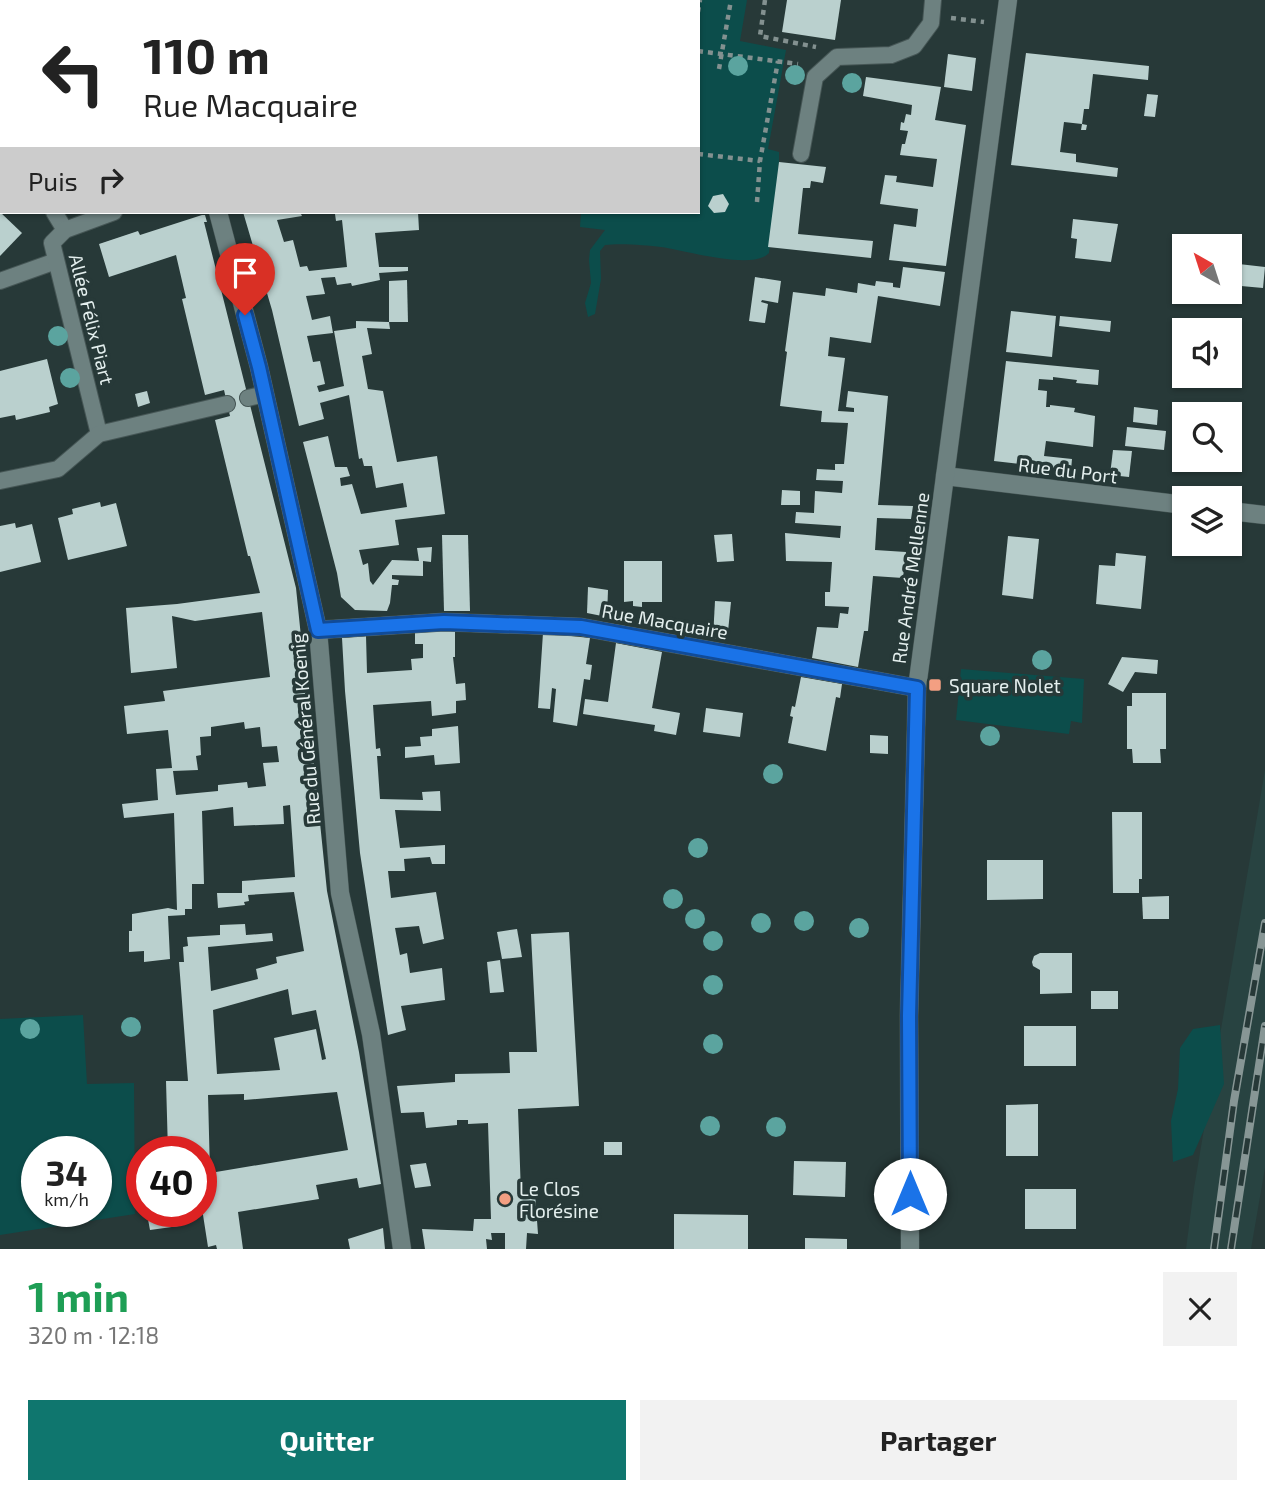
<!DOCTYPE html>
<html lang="fr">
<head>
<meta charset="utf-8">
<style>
  :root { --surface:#fff; --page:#f2f2f2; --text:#222; --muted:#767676; --accent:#0f766e }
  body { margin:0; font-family:"Exo 2",sans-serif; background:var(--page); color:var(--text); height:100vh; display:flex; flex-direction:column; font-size:26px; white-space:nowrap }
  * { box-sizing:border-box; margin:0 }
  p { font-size:23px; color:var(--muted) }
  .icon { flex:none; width:38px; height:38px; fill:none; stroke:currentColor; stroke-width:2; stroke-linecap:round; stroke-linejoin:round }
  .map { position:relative; height:1249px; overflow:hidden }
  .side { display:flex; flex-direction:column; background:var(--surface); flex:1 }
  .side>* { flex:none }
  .guide { position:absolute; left:0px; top:0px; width:700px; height:214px; box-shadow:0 2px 5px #0004; background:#fff; color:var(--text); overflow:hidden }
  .needle { width:46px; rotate:321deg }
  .tools { position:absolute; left:1172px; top:234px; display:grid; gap:14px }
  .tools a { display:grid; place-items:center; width:70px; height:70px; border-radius:0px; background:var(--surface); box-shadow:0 2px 5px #0004; font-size:35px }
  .speed { position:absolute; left:21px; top:1136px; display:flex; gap:14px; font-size:35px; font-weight:700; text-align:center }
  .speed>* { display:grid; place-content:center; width:91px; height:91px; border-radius:50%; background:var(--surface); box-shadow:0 2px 5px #0004; line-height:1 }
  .speed small { font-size:18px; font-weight:400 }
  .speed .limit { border:10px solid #d22; background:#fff; color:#111 }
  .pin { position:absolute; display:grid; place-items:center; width:60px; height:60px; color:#fff; margin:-72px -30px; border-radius:50% 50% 50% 0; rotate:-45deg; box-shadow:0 0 7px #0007 }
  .pin .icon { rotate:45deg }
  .me { position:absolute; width:77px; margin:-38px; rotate:0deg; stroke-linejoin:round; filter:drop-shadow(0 0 5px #0008) }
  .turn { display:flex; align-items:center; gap:24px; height:147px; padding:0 28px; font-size:32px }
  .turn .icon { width:91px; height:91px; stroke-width:2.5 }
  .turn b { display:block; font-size:49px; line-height:60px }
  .then { display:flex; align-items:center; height:66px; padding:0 28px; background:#0003; gap:14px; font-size:26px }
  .round { display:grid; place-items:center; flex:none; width:74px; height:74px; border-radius:0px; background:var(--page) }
  .overview { display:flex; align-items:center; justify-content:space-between; height:119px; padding:0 28px }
  h1 { font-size:42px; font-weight:700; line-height:52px; color:#1e9e55 }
  .cta { display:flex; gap:14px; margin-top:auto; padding:14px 28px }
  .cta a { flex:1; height:80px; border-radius:0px; background:var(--accent); color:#fff; font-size:28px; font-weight:700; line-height:80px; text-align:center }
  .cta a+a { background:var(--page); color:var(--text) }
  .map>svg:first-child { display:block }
  .built { fill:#284341 }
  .green { fill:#0c4d4b; fill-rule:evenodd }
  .building { fill:#bad0ce; fill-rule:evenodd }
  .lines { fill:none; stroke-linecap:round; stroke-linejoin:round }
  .service-casing { stroke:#465655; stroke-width:18 }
  .minor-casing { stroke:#465655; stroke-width:19 }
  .tertiary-casing { stroke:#465655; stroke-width:19 }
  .path { stroke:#839190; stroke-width:4.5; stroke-dasharray:5 5; stroke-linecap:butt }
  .service { stroke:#6d8180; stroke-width:16 }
  .minor { stroke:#6d8180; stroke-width:18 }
  .tertiary { stroke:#6d8180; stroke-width:18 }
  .rail-casing { stroke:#879695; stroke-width:8 }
  .rail { stroke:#273938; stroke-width:5; stroke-dasharray:16; stroke-linecap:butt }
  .tree { fill:#5ba49f }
  .route-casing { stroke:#114b97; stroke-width:18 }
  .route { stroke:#1a73e8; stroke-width:12 }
  .poi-dot { fill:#f39f82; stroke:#273938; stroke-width:2.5 }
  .labels { text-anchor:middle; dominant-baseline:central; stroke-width:7; stroke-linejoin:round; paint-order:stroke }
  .street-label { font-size:19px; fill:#e4efee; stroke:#273938 }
  .poi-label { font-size:19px; fill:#e4efee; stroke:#273938; text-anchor:start }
</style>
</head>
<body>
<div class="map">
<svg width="1265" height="1249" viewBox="0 0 1265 1249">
  <rect width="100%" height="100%" fill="#273938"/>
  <path class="built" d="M1265,770V1168L1251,1249H1186L1194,1188Z"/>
  <g class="green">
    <path d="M611,0H747L740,41L786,50L768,149L779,152V162L769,253C753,271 684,250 661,247C646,245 620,243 605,245L600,251L601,279L595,314L588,317L585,303L591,283L589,260L590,250L605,230L580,227L581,212H698V2H611Z"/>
    <path d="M961,669L1084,679L1082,723L1071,721L1069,734L956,720Z"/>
    <path d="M83,1015L87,1084L134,1083L135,1214L0,1235V1019ZM37,1152H96V1211H37Z"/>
    <path d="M1220,1025L1224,1084L1193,1155L1173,1162L1171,1121L1178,1089L1180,1048L1193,1029Z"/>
  </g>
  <g class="building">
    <path d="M787,0H841L835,40L782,32Z"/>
    <path d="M1026,53L1149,66L1148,80L1093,74L1089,109H1084L1082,124L1087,125L1086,130H1081L1082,124L1064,122L1060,152L1076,154V162L1118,168L1117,177L1011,165Z"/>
    <path d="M948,54L976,58L972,91L944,87Z"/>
    <path d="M866,77L941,87L935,120L966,125L946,266L889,260L894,224L916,227L918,209L880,204L885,175L897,176L896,182L933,187L937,159L900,155L902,144H905L908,131L900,130L901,122L904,123L906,114L911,115L912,105L863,96Z"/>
    <path d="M1147,94L1158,95L1155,117L1144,116Z"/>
    <path d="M779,162L826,167L823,183L811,181L810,188H803L798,234L873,241L871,258L768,247Z"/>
    <path d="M723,194L729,204L725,212L714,213L708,206L713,196Z"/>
    <path d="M0,212L22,233L0,256Z"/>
    <path d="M243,212H300L302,216L277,220L284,242L293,240L300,267L307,266L309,271L347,267L342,220L336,221L335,214L418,212L419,230L375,233L379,267H408V271L379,273L380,280L352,286L351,283L337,285L335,277L321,278L325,294L306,296L312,320L330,316L333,333L307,336L313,362L320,361L325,384L317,386L319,392L344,386L334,331L356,328V321L389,322L390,329L367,328L372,354L362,356L368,389L383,391L397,462L437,456L445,514L395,520L399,545L359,550L363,565L368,563L370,581L373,585L392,560L419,561L417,548L432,547L431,562L423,561V576L392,575V579L399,580L398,585H392L390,603L387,611L355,610L341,597L337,573L303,442L328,436L335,467H347L350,476L340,478L341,486L352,484L361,514L407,507L403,483L376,488L372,466H364L362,458L359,459L349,395L320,403L324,419L299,426L272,310Z"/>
    <path d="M202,215H205L207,222H204L296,588L327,891L359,1052L381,1184L359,1188L357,1178L316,1185L319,1199L238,1212L243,1249H217L216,1245L208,1247L201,1202V1152H168L166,1081H188L179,962H184L183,947L188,946L187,937L220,935V925L245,924L246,935L272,933L273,941L208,947L211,991L258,979L256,969L277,963L276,957L304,951L294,892L248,895L249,901L244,902L245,905L218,908L217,893H242V881L295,877L290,805L283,806L284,824L234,826L233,807L202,811L204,884H192V909H185V915L168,916L170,959L144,962V951L129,952V931H132V914L168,908L177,910L174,813L124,818L122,804L158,800L156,769L172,768L168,730L127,734L124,706L165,701L163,691L270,677L262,612L195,621L172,616L177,668L131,673L126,608L177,604L260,593L250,556H248L215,420L230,416L224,390L205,395L182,299L186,298L176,255L109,277L99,244L138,231L140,235ZM244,722L245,729L260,727L262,747L277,746L279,762L263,763L266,786L248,788L247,782L218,785V791L176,795L173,771L198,770L196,756L201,755L200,737L211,736V727ZM288,989L292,1015L316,1010L326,1059L322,1060L316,1029L274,1038L280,1070L217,1074L213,1010ZM337,1092L348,1150L210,1173L208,1095L244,1094V1100Z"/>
    <path d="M1073,219L1118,224L1111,262L1075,258L1077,239L1071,238Z"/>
    <path d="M1230,263L1265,267L1263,288L1230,285Z"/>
    <path d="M903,267L945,272L940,306L878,296L871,343L830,337L828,356L845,358L838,411L854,412V408L846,407L848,391L888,396L878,505L913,506L911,519L877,518L875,550L906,552L903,578L873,576L868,631H864L858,667L812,658L817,627L838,628L840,613L848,614L849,607L825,606V592H830L832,562L786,561L785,533L840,538L841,526L795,523L796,512L814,513L815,491L842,493L843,481L816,480L817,469L835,470V464H844L848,423L821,422L822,411L780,406L787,352L785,351L793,292L825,296L826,288L857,293L858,283L875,286L876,281L893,283V287L900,288Z"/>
    <path d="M755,277L781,281L778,303L762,300L761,302L768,304L765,323L749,321Z"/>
    <path d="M407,280L408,322H389V281Z"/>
    <path d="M1011,311L1056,316L1052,357L1006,352Z"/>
    <path d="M1060,316L1111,321L1110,332L1059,326Z"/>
    <path d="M47,359L58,404L49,407L50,412L16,420L15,415L0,418V371Z"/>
    <path d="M1006,361L1099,370L1098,385L1076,383L1077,380L1053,377V380L1039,379L1038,390L1047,391L1046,407H1050V405L1075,408L1074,412L1095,416L1093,447L1046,441L1044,456L1072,459L1071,470L994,461Z"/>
    <path d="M147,391L150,403L138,407L135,394Z"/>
    <path d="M1134,407L1158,410L1157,425L1133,422Z"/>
    <path d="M1127,427L1166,431L1164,450L1125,446Z"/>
    <path d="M1113,450L1132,451L1129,477L1110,475Z"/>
    <path d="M782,490L800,491V505H781Z"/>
    <path d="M100,502L101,507L116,503L127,546L68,560L58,518L73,514L72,509Z"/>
    <path d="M15,523L16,528L32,524L41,562L0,572V526Z"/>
    <path d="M732,534L734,561L717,562L714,535Z"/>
    <path d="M442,535H468L470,611H444Z"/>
    <path d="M1008,536L1039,539L1033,599L1002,595Z"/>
    <path d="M1116,553L1146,556L1141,609L1096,604L1099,565L1115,566Z"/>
    <path d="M624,561H662V602H642V607L633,606V601L624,602Z"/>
    <path d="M588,587L608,590L607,617L587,613Z"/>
    <path d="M715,601L731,602L727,641L713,638Z"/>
    <path d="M455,630V657H453L456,684L465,683L466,700L456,701V713L432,716L431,701L373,705L376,749L380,748L381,756H377L380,799L423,800L422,792L440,791L441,811L395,810L400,848L445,845V864H432L430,857L404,859L405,871H388L391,898L436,892L444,939L423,944L419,926L395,928L400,955L407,953L410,973L442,968L445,1000L401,1006L406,1030L388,1035L360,853L345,691L342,638L366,636L367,673L412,670L411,659L423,658V644H415V631Z"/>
    <path d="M543,633L590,638L586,664L592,665L590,680L584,679L577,726L553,722L556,689L552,688L550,709L538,708Z"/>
    <path d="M616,643L662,652L652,708L680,713L676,735L654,731L655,725L583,714L585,699L608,702Z"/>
    <path d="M1122,657L1158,660L1157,674L1135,672L1123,692L1108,684Z"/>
    <path d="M801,677L842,684L840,698L836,697L826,751L788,743L793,717L790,716L792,706L795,707Z"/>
    <path d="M1132,693H1166V749H1160L1161,763H1133L1132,749H1127V706H1132Z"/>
    <path d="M706,708L743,713L740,737L703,732Z"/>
    <path d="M458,726L460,763L435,765L434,755L405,758V747L421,746L420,737L432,736V729Z"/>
    <path d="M870,735L888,736V754L870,753Z"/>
    <path d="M1112,812H1142V879H1139V893H1113Z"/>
    <path d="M987,860H1043V899L987,900Z"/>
    <path d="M1169,896V919H1143L1142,897Z"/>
    <path d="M517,929L522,957L502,959L497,932Z"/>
    <path d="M569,932L579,1106L518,1109L521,1194L535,1193L538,1234L527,1233L526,1249H505V1233H491L492,1240L486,1239L487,1249H425L422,1229L473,1231L474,1219H491L488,1123L468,1124V1120H457V1125L426,1128L424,1112L401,1113L397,1086L455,1082V1074L510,1073L509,1052H537L531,934Z"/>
    <path d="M1040,953H1072V993L1040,994V970L1033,966L1032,962L1034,956Z"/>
    <path d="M500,960L504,992L490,993L487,962Z"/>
    <rect x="1091" y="991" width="27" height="18"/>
    <rect x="1024" y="1026" width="52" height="40"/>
    <path d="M1038,1104V1156H1006V1105Z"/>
    <rect x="604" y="1142" width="18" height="13"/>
    <path d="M794,1161L846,1162L845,1197L793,1195Z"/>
    <path d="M426,1163L431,1186L415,1188L410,1165Z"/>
    <rect x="1025" y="1189" width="51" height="40"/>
    <path d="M167,1211H177L179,1226L150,1230L147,1214Z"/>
    <path d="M674,1214L748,1215V1249H674Z"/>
    <path d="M383,1228L385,1249H350L348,1239Z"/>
    <path d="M805,1238L847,1239V1249H805Z"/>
  </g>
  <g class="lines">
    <defs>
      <g id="service">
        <path d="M801,154L815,77L837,57L891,55L914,46L931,23L933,0"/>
        <path d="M54,212L65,230"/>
        <path d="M0,281L56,261"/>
        <path d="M248,398L265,394"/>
        <path d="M99,434L52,243L65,230L114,212"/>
        <path d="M0,481L58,469L99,434L227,404"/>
      </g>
      <g id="minor">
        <path d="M97,0L99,2"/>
        <path d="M218,212L259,367L318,630L340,893L371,1034L402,1249"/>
        <path d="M945,476L1185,505"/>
        <path d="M1230,511L1265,515"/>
        <path d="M318,630L444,622L581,627L917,688"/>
      </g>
      <path id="tertiary" d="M910,1249L909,1016L917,688L1008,0"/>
    </defs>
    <use href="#service" class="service-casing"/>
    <use href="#minor" class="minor-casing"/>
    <use href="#tertiary" class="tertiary-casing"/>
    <g class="path">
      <path d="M365,0L376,2"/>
      <path d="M765,0L760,36L816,47"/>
      <path d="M343,2L353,0"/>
      <path d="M698,12L700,0"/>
      <path d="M951,18L984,22"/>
      <path d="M698,51L798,64"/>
      <path d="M719,69L731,0"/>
      <path d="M698,154L760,161"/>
      <path d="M757,202L760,161L778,61"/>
    </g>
    <use href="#service" class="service"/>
    <use href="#minor" class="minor"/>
    <use href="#tertiary" class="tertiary"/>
    <defs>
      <g id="rail">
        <path d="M1214,1249L1234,1101L1265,923"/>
        <path d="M1231,1249L1265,1026"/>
      </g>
    </defs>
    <use href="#rail" class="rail-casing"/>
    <use href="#rail" class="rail"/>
  </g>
  <g class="tree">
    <circle cx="738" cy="66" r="10"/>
    <circle cx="795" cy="75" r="10"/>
    <circle cx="852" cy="83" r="10"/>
    <circle cx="58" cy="336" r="10"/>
    <circle cx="70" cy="378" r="10"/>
    <circle cx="1042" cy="660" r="10"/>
    <circle cx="990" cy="736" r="10"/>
    <circle cx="773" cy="774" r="10"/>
    <circle cx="698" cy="848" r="10"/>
    <circle cx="673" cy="899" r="10"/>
    <circle cx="695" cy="919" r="10"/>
    <circle cx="804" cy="921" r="10"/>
    <circle cx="761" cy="923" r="10"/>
    <circle cx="859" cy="928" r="10"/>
    <circle cx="713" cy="941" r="10"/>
    <circle cx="713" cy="985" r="10"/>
    <circle cx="131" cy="1027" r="10"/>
    <circle cx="30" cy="1029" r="10"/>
    <circle cx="713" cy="1044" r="10"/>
    <circle cx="710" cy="1126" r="10"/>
    <circle cx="776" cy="1127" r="10"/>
  </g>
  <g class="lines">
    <defs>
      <path id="route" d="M245,315L259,367L318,630L444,622L581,627L917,688L909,1016L910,1194"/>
    </defs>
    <use href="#route" class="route-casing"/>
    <use href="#route" class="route"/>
  </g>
  <g class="poi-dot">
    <rect x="928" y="678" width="14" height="14" rx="3.5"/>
    <circle cx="505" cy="1199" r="7"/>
  </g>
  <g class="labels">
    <g class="street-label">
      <text transform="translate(92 319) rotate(76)">Allée Félix Piart</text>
      <text transform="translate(1068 470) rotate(7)">Rue du Port</text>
      <text transform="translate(910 578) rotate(-82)">Rue André Mellenne</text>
      <text transform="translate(665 621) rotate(10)">Rue Macquaire</text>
      <text transform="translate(305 729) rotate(-95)">Rue du Général Koenig</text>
    </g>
    <g class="poi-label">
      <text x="949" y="685">Square Nolet</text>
      <text x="519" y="1188">Le Clos<tspan x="519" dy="22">Florésine</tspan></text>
    </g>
  </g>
</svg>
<div class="tools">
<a><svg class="needle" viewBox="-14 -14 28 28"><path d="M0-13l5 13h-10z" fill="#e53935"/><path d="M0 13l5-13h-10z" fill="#767676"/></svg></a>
<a><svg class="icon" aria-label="sound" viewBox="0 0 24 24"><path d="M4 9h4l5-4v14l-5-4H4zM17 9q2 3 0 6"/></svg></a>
<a><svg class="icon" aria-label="search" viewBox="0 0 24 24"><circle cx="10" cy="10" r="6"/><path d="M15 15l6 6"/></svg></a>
<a><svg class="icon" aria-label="layers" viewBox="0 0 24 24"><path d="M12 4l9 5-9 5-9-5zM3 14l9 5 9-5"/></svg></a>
</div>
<div class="speed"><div>34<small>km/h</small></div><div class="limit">40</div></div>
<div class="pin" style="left:245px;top:315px;background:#d93025"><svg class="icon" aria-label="arrive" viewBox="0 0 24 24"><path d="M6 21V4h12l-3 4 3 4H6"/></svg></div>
<svg class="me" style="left:910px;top:1194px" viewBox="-20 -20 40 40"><circle r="19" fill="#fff"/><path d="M0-13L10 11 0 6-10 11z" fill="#1a73e8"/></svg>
<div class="guide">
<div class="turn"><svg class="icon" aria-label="left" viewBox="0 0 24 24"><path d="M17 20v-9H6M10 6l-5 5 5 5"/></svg><div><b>110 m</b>Rue Macquaire</div></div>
<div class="then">Puis<svg class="icon" aria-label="right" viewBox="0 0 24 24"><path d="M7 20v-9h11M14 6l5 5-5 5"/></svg></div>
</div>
</div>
<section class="side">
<div class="overview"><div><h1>1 min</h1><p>320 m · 12:18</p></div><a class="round"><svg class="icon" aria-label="close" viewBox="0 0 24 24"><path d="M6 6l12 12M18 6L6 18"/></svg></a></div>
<div class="cta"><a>Quitter</a><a>Partager</a></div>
</section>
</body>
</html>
